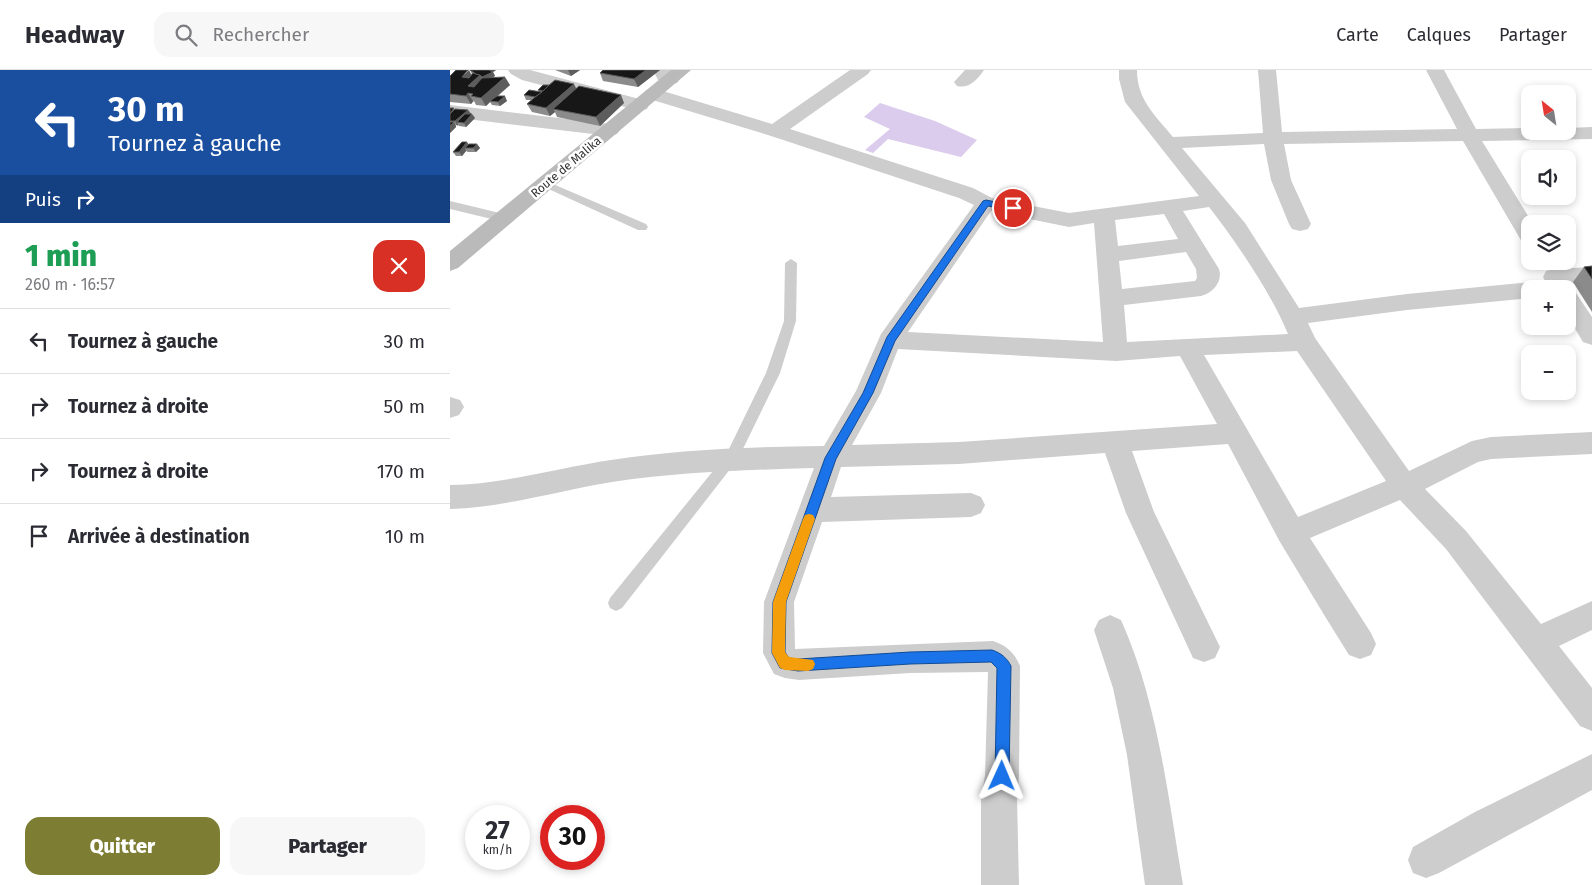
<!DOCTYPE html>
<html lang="fr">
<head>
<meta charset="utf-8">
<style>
  :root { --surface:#fff; --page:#f7f7f7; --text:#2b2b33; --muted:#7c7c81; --line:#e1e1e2; --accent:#7d7e34 }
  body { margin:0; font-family:"Fira Sans",sans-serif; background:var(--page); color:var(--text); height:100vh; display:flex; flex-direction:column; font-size:19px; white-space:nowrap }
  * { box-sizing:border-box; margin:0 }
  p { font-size:16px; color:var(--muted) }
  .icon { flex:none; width:28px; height:28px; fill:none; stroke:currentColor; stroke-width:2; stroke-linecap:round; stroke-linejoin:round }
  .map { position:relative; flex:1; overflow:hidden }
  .details { display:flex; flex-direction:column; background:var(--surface); width:450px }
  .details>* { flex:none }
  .top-card { background:#1a4fa0; color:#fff; overflow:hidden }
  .needle { width:32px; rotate:330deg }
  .tools { position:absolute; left:1071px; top:15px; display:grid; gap:10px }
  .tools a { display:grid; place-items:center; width:55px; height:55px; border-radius:10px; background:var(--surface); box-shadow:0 2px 8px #0003; font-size:25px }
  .speed { position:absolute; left:15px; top:735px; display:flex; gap:10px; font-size:25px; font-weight:700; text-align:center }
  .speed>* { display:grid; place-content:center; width:65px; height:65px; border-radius:50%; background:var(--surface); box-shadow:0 2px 8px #0003; line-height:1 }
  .speed small { font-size:12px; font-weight:400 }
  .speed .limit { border:8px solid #d22; background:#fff; color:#111 }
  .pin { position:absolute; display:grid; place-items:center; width:42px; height:42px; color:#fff; margin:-21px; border:2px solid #fff; border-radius:50%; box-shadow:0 1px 5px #0007 }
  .me { position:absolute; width:55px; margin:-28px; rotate:1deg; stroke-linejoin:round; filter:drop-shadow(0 0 4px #0008) }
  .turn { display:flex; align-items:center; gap:18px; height:105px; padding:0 25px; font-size:22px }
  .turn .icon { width:65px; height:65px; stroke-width:2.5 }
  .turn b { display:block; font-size:35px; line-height:42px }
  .then { display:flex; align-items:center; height:48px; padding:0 25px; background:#0003; gap:10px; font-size:19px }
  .round { display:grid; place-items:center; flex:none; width:52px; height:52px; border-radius:15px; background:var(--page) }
  .headline { display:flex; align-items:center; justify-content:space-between; height:85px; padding:0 25px }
  h1 { font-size:30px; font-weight:800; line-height:38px; color:#1e9e55 }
  .action { display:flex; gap:10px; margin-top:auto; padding:10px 25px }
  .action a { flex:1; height:58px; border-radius:15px; background:var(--accent); color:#fff; font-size:20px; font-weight:800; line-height:58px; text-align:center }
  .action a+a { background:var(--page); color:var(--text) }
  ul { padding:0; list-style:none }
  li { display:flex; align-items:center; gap:15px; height:65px; padding:0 25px; border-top:1px solid var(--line) }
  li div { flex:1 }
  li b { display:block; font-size:19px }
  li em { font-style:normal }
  header { display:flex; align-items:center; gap:30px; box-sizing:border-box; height:70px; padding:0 25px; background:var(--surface); border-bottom:1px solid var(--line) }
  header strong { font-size:24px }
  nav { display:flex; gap:28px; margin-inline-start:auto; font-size:18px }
  .search { width:350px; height:45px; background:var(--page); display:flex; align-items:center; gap:12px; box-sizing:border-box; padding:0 18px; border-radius:15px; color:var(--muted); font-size:19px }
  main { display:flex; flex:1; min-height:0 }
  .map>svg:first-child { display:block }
  .water { fill:#dbcbec }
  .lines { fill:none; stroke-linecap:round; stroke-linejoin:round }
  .lane { fill:#cdcdcd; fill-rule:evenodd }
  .street { fill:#cdcdcd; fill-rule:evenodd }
  .secondary { fill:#bababa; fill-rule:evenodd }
  .wall { fill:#8b8b8b }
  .shaded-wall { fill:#5d5d5d }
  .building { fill:#171717; stroke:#5d5d5d }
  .route { fill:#1a73e8; stroke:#114b97 }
  .slow { fill:#f59e0b }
  .labels { text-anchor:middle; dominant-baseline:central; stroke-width:5; stroke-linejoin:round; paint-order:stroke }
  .far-street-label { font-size:12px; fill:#303030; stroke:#fff }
</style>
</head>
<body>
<header>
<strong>Headway</strong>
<div class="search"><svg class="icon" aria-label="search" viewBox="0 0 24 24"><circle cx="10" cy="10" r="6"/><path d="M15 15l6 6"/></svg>Rechercher</div>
<nav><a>Carte</a><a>Calques</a><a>Partager</a></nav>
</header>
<main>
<section class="details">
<div class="top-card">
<div class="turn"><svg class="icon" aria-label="left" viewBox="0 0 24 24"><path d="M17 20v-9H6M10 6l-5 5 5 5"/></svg><div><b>30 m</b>Tournez à gauche</div></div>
<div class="then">Puis<svg class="icon" aria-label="right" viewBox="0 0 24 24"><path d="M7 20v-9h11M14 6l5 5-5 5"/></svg></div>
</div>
<div class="headline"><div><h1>1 min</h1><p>260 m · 16:57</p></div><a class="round" style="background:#d93025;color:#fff"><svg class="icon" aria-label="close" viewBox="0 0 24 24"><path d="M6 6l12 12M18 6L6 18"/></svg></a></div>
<ul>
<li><svg class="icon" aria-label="left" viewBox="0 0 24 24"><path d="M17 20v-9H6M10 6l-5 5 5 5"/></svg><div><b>Tournez à gauche</b></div><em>30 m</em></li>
<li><svg class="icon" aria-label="right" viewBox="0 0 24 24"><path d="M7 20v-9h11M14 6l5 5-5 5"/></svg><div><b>Tournez à droite</b></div><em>50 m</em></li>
<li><svg class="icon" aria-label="right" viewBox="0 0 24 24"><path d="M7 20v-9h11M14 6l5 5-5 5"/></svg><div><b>Tournez à droite</b></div><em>170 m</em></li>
<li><svg class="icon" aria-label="arrive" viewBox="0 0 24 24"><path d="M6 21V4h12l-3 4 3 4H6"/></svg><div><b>Arrivée à destination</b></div><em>10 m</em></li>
</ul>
<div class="action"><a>Quitter</a><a>Partager</a></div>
</section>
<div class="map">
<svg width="1142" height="815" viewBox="0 0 1142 815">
  <rect width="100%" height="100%" fill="#fff"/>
  <path class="water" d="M430,33L485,51L527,70L511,87L438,69L423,83L415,80L440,59L414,47Z"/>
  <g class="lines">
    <g class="lane">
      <path d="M96,111L196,154L198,157L196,160H188L92,116L90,114L92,112Z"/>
      <path d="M0,131L58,145L60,148L54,152L0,139Z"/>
      <path d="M341,189L347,193L346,251L330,303L288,389L172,538L166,541L160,538L158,533L160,528L276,385L316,303L334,251L335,193Z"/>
    </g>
    <g class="street">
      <path d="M58,0H80L197,31L199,35L197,39L190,41L72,10L61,4Z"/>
      <path d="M205,0H225L223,3L230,9L227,13C220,15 215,13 208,10L204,2Z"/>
      <path d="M400,0H421L418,4L340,59L523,118L542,128L619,143L749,126L675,32L669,9V0H687C687,30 705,45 723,67L813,63L808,0H826L832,62L1007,59L976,0H994L1026,59L1080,58V61H1118V58L1142,57V69L1032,71L1083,154H1080V174L1072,172L1013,71L834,74L841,110L861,154L858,159L850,161L842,159L839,154L821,110L814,74L732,78L795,153L849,238L957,224L1080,212L1088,214L1091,219H1080V228L957,240L858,253L865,268L959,401L1022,371L1041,367L1142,362V384L1041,389L1028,392L975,419L1016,461L1091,554L1142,531V560L1109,576L1142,618V661L1130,656L996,479L950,430L860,468L921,563L926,574L921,585L910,589L899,585L876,548L830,472L778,374L682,381L704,442L770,577L765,588L754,592L743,588L676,443L655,383L509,394L391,397L381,427L521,423L531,427L535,435L531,443L521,447L372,452L344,532L345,579L543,571C557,576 564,582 570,596L569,706L567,728L569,815H531V728L535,706L538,602L460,603L349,610L335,608L324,604L313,583L314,532L364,398C296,400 229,402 162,412C107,421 56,437 0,439V415C55,414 107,398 161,390C232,379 303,377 374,376L406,321L431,264L524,135L509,128L318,65L196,28L194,24L196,20L203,18L322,54ZM759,137C787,173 821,223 838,264L677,272L674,235L751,226C763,223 773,212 769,199L733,141ZM541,141L619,157L644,153L653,272L458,262ZM714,144L728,169L668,176L665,150ZM736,182L746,199L747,208L745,211L672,219L669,191ZM448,279L666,291L730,286L767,354L509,372L402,375L431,323ZM847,281L936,411L848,447L754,285Z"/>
      <path d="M515,0H534C527,10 519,19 507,16L504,12Z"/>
      <path d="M0,35L160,54L167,56L170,60L167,64L160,66L0,47Z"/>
      <path d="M1142,197V213L1104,215L1096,213L1093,207L1096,201L1104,199Z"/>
      <path d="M1118,221L1126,223L1142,247V275L1133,272L1118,247Z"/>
      <path d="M0,327L10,330L14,337L9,345L0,348Z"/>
      <path d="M660,545L671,550C708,633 718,726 733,815H695L677,685L663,618L644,560L649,550Z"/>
      <path d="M1142,684V720L989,803L976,808L963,803L958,790L963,777L1025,742Z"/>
    </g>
    <path class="secondary" d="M221,0H241L8,198L0,201V181Z"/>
  </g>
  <g class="wall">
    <path d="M20,0H46L43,2L45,6L42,8L60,15L48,26L57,31L50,36L42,35L40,32L36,36L26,35L24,31L21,34L0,32V6L21,5L22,4Z"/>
    <path d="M105,0H130L121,6Z"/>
    <path d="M153,0H210L188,17L153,11L150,3Z"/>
    <path d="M126,19L174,33L150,56L107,47L105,42L100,46L82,42L77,34L81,30H76L74,25L89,21L88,20Z"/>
    <path d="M0,38L5,39L18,40L25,48L16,57L9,56L8,55H6V57L0,63Z"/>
    <path d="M19,74H27L30,78L26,82H18L16,81L12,86H6L3,82Z"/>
    <path d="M1142,196V242L1123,212L1134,197Z"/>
  </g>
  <g class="shaded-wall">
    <path d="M19,0L23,8L12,7Z"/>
    <path d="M38,0H46L43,2L45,6L34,11L32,7Z"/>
    <path d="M118,0H130L121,6Z"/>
    <path d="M196,0H210L188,17L184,9Z"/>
    <path d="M30,5L35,13L23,24L18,16Z"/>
    <path d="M55,7L60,15L41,31H40V32L36,36L31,28Z"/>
    <path d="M124,14L128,22L103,39L105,42L100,46L96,38Z"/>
    <path d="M18,23L23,31L21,34L16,26Z"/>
    <path d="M171,25L174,33L150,56L146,47Z"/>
    <path d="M55,26L57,31L50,36L48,32Z"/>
    <path d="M18,40L21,44L7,52L8,55L7,56L5,51Z"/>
    <path d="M22,44L25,48L16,57L14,53Z"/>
    <path d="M4,52L6,57L0,63V56Z"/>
    <path d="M17,72L20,76L15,78L16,81L12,86L9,82Z"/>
    <path d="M27,74L30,78L26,82L23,78Z"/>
  </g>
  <g class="building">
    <path d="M6,0H18L12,7L19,8L23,3L30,5L18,16L24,17L32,8L55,7L31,28L21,26L23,24L18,23L16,26L0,24V6Z"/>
    <path d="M20,0H39L43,2L32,7L30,5L26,4Z"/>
    <path d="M153,0H196L184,9L150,3Z"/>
    <path d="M105,10L124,14L96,38L77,34Z"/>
    <path d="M93,15H99L93,21L88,20Z"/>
    <path d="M129,16L171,25L146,47L103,39Z"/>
    <path d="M79,20L92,22L85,27L74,25Z"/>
    <path d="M47,26H55L48,32L40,31Z"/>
    <path d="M0,38H4L0,44Z"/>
    <path d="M5,39L18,40L5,51H0V44Z"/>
    <path d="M15,44H22L14,53L7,52Z"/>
    <path d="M0,52H4L0,56Z"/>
    <path d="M12,72H17L9,82H3Z"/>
    <path d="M19,74H27L23,78H15Z"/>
    <path d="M1142,196V209L1134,197Z"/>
  </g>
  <path class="route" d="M536,130L566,136L567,138L563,141L538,136L445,271L423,323L386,389L336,532L335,582L339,588L348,589L460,582L542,580C551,583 557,588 561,596L559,706L557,711L552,713L547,711L545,706L547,598L541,592L460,594L348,601L330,598L322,583L323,532L375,388L413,323L437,267L533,131Z"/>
  <path class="slow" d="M359,444L363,445L365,449L336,532L335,582L339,587L363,590L365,594L363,599L358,601L335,600L330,598L322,583L323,532L353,449L355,445Z"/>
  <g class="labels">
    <g class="far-street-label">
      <text transform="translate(116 97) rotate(-40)">Route de Malika</text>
    </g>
  </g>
</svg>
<div class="tools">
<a><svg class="needle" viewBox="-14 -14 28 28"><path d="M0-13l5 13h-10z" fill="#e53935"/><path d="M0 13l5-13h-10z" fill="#7c7c81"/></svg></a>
<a><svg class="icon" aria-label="sound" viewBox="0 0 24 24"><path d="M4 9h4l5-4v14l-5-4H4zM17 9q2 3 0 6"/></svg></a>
<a><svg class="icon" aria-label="layers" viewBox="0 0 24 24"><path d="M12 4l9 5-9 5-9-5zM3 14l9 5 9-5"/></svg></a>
<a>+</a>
<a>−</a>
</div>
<div class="speed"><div>27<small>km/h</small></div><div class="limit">30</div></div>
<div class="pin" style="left:563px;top:138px;background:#d93025"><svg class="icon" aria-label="arrive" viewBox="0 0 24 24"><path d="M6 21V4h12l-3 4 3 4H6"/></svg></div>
<svg class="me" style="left:552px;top:706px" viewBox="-20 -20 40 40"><path d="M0-17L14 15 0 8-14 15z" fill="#1a73e8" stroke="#fff" stroke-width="4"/></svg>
</div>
</main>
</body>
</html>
